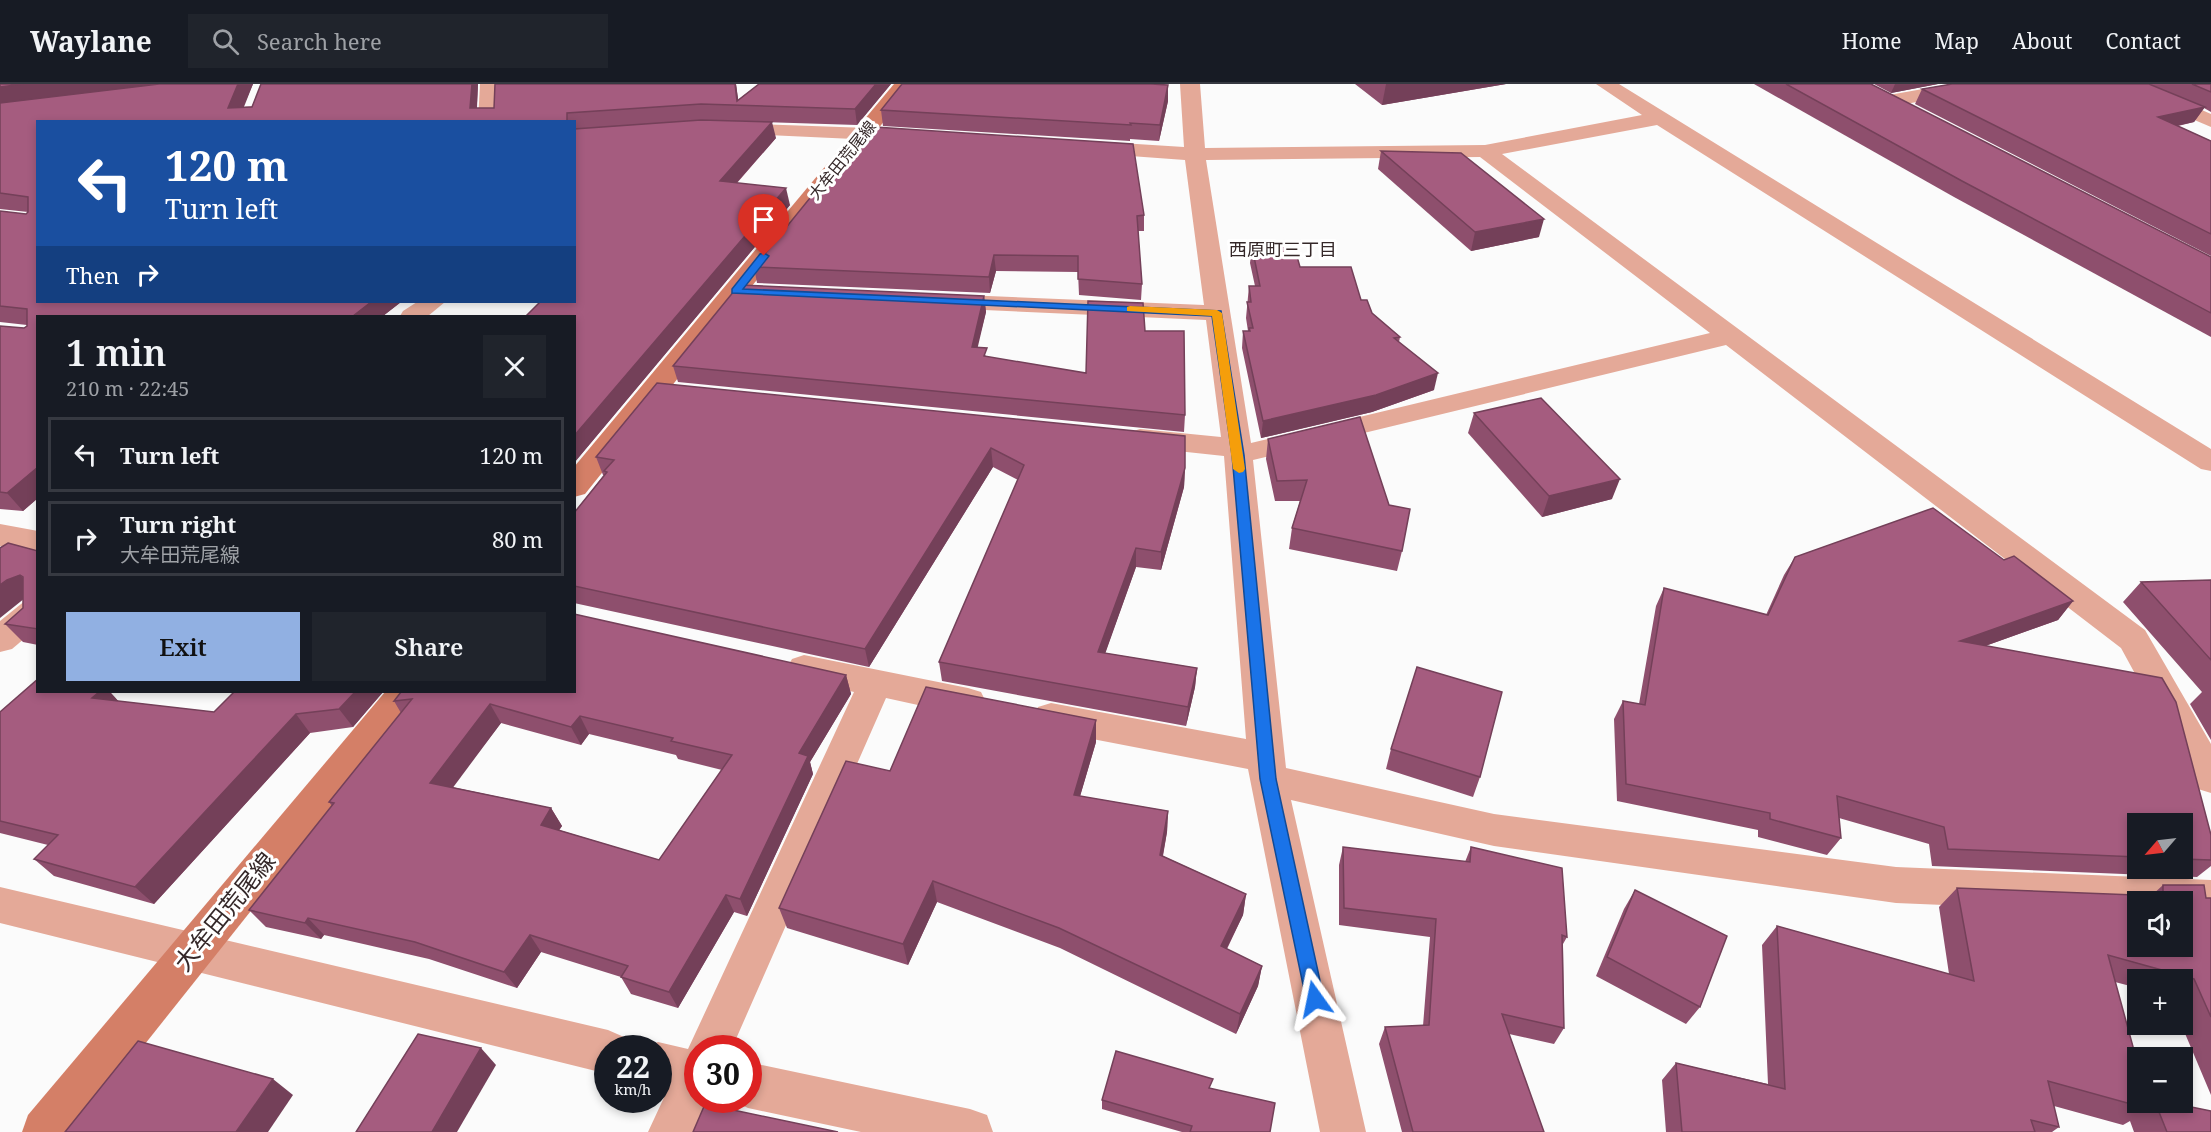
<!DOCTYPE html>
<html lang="en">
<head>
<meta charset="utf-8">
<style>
  :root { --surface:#171b24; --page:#20242c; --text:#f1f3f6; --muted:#9ea1a6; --line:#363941; --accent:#91b0e2 }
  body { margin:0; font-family:"Noto Serif","Noto Sans JP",serif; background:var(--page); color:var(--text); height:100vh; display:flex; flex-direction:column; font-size:22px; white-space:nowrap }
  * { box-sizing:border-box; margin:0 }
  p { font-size:20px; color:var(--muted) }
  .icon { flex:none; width:33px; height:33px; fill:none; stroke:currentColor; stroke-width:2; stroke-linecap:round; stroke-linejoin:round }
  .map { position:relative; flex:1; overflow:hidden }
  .panel { position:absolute; left:36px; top:231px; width:540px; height:378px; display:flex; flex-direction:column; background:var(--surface); border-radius:0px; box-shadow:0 3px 9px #0003 }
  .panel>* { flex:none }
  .banner { position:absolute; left:36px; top:36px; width:540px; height:183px; border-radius:0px; box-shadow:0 3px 9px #0003; background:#1a4fa0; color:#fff; overflow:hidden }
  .needle { width:39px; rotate:242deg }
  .controls { position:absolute; left:2127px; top:729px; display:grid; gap:12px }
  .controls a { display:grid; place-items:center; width:66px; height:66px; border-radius:0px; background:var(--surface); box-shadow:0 3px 9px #0003; font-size:30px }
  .speed { position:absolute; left:594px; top:951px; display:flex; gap:12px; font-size:30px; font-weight:700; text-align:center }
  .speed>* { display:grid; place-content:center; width:78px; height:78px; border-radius:50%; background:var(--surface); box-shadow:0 3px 9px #0003; line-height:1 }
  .speed small { font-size:15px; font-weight:400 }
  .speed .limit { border:9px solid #d22; background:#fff; color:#111 }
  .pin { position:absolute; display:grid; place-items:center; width:51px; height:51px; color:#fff; margin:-62px -26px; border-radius:50% 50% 50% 0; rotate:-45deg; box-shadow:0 0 6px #0007 }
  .pin .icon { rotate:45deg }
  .me { position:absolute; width:66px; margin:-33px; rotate:348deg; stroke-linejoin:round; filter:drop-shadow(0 0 4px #0008) }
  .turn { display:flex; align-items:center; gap:21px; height:126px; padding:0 30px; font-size:27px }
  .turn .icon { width:78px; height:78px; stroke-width:2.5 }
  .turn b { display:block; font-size:42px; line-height:51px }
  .then { display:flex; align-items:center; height:57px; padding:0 30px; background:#0003; gap:12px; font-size:22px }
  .round { display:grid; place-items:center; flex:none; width:63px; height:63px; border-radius:0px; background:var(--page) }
  .overview { display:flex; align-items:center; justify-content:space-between; height:102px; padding:0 30px }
  h1 { font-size:36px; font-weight:600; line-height:45px }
  .cta { display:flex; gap:12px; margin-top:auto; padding:12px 30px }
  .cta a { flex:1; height:69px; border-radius:0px; background:var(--accent); color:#111; font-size:24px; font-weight:600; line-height:69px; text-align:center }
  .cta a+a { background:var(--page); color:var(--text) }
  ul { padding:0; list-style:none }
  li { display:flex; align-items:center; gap:18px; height:75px; margin:0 12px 9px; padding:0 18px; border:3px solid var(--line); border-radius:0px }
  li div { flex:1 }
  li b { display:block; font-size:22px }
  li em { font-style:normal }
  header { display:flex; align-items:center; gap:36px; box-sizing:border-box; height:84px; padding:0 30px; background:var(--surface); border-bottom:2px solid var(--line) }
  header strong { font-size:28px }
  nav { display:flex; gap:33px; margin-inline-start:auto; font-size:21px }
  .search { width:420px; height:54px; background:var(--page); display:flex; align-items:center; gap:15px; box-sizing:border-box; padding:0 21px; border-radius:0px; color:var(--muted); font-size:22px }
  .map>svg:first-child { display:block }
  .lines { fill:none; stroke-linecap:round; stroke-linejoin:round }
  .street { fill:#e4a998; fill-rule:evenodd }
  .secondary { fill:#d47f67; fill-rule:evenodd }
  .wall { fill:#8e4f6d; fill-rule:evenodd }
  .shaded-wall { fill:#744059 }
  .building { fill:#a55c7f; stroke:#744059; stroke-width:1.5; fill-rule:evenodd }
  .route { fill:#1a73e8; stroke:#114b97; stroke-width:1.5 }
  .slow { fill:#f59e0b }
  .labels { text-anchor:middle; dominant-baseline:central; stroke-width:6; stroke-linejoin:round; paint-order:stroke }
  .far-street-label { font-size:16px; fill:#352829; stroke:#fff }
  .far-neighbourhood-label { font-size:18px; fill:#352829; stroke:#fff }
  .near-street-label { font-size:24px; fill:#352829; stroke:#fff }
</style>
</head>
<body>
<header>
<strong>Waylane</strong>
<div class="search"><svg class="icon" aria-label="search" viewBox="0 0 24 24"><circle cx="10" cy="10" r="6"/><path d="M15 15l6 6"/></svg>Search here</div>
<nav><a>Home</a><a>Map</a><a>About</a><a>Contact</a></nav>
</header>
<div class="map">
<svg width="2211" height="1048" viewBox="0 0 2211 1048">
  <rect width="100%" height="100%" fill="#fbfbfb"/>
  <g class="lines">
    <g class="street">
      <path d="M480,0H500L498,38H478Z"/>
      <path d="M1180,0H1200L1205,64L1485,61L1642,31L1596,0H1619L2211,365V387L2201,385L1657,41L1502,70L2145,546L2211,660V709L2198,705L2121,564L1726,261L1253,376L1286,684L1494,730L1896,783L2211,796V832L2182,831V818H2138V829L1896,819L1494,762L1291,716L1366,1048H1320L1248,685L1051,647L1038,643L1033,633L1038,623L1051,619L1246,655L1224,372L1140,363L1130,360L1126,354L1130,348L1140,345L1221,353L1206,236L940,224L931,222L928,217L931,212L940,210L1204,221L1185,76L1089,69L1082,67L1079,63L1082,59L1089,57L1184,63ZM1480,73L1710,249L1251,359L1206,76Z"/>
      <path d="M1951,0H1993L1990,4L1983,6L1889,23L1882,21L1879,17L1882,13L1889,11Z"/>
      <path d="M2116,0H2142L2211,30V43L2119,4Z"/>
      <path d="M730,39L897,45L904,47L907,51L904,55L897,57L723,49L720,45L723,41Z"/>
      <path d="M417,218H445L428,232H400L403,227Z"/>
      <path d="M0,440L38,447V469L0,462Z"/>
      <path d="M38,512V543L12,565L0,568V537L26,516Z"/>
      <path d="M804,571L968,604L981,608L986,618L981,628L968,632L886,614L732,964H698V1016H710L695,1048H648L668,1005L658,1002V964H642L658,958L688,965L854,608L792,593L787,584L792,575Z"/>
      <path d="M0,803L608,946L624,953L629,964H608V990L0,839Z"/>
      <path d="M748,978L970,1025L987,1031L993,1048H861L748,1024L731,1016H748Z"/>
    </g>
    <g class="secondary">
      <path d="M894,0H914L585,410L574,413V383Z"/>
      <path d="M385,608H423L417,618L75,1048H22L28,1031Z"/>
    </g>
  </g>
  <g class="wall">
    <path d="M0,0H253L243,23L478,0L477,24H494L495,0H736L738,16L759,0H891L857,41L705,36L690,37L776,54L737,99L790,121L574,379V38H38V218H401L383,232H38V414L23,427L0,425V242L24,244L27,242V241L0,238V127L26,130L28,128L0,125Z"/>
    <path d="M1355,0H1506L1382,21Z"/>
    <path d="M1754,0H1871L2211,173V253L1954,113Z"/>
    <path d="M1874,0H1938L1891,9Z"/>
    <path d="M1952,0H2211V28L2204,24L2194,38L2178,42L2211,57V172L1915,20L1922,5Z"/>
    <path d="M1168,17L1159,57L1130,55V57L883,42L881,26Z"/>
    <path d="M1381,67L1539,153L1471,167L1378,85Z"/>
    <path d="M814,109L1144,131V147H1138L1142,200L1141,216L1079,211L1078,188L996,187L990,209L757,199L754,183Z"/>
    <path d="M1252,163L1300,183L1361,216L1372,229L1400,253L1399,258L1434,306L1372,328L1261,354L1242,264L1243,247H1248L1246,234L1249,202H1255L1250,179Z"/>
    <path d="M984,212L986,228L977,263L987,273L1086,289L1185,331L1184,348L678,298L673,282Z"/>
    <path d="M657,299L1185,384L1184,403L1161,486L1136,483L1105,569L1197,584L1195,603L1186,642L942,597L939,578L1018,396L993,383L869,583L574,519V429L604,391H603L596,373Z"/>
    <path d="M1474,329L1612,415L1542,433L1468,349Z"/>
    <path d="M1268,355L1402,467L1397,487L1289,465L1292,444L1300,417H1275L1266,375Z"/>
    <path d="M0,464L38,467V561L23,558L5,540L23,524V515Z"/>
    <path d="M1795,473L2004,476L2073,517L2058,536L1985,562L2211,751V782L2197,793L1932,782L1929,760L1839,734L1841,754L1827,771L1758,753V746L1617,717L1614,635L1623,617L1639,620L1656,522L1664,504L1766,531L1784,491ZM2138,740H2182V784H2138Z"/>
    <path d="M2211,496V656L2190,620L2202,608L2123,518L2141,498Z"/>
    <path d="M846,591L851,610L810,678L813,690L747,832L734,828L678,924L631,910L621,893L541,868L517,904L429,875L324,851L321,855L266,843L249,826L332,722L329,718L401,629L394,617L401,608ZM501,639L581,661L589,650L676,671L678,675L722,686L659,776L559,746L562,742L551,724L452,703Z"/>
    <path d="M38,608H110L118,617L214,628L234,608H383L353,643L310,649L154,820L54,792L34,775L48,761L0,749V628Z"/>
    <path d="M1096,658L1080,712L1168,727L1167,748L1163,772L1246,810L1243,831L1227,865L1262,882L1258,902L1236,950L1060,864L937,818L908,881L787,844L779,824L890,687Z"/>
    <path d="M1391,665L1480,693L1473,713L1386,685Z"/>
    <path d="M1343,763L1465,778L1471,763L1567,853L1563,860L1564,944L1554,960L1509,950L1544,1048H1402L1379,960L1385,943L1423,942L1430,853L1339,841V781Z"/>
    <path d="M2163,801L2206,814H2211V1011L2181,940H2182V896H2138V904L2115,898L2148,1020L2150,1018H2167L2211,1048H2134L2130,1037L2123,1041L2054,1022L2059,1043L2052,1048H1666L1662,996L1676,979L1768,1000L1762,861L1777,842L1949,890L1939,823L1957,804L2151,812Z"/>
    <path d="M1635,806L1700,923L1686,940L1596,892L1624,825Z"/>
    <path d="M1212,1004L1270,1048H1182L1102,1025V1016Z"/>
  </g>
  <g class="shaded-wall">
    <path d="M23,0H162L0,20V3Z"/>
    <path d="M238,0H253L238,38L228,24Z"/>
    <path d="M472,0H478L476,38L470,24Z"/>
    <path d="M735,0H736L739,21L737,17Z"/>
    <path d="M876,0H891L857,41L855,25Z"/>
    <path d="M1386,0H1506L1382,21Z"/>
    <path d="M1895,0H1938L1891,9Z"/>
    <path d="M1168,1V17L1159,57L1160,41Z"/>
    <path d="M2205,23L2194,38L2148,48L2158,33Z"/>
    <path d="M772,38L776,54L724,113L720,97Z"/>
    <path d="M786,104L790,121L574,379V352Z"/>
    <path d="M1544,135L1539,153L1471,167L1475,148Z"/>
    <path d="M994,171L996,187L990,209L989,193Z"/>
    <path d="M984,212L986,228L974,279L972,263Z"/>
    <path d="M371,218H401L383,232H353Z"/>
    <path d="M1438,289L1434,306L1372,328L1261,354L1263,337Z"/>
    <path d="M991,364L993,383L869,583L865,565Z"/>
    <path d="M38,383V414L23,427L7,409Z"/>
    <path d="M1185,384L1184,403L1161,486V468Z"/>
    <path d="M1620,395L1612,415L1542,433L1549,412Z"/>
    <path d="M1136,464V483L1099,587L1098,568Z"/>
    <path d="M20,491L37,510L25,514L0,534V501L7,496Z"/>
    <path d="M2073,517L2058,536L1946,576L1960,557Z"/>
    <path d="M1197,584L1195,603L1186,642L1188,623Z"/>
    <path d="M846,591L851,610L810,678L813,690L747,832L740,815L799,669Z"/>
    <path d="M99,608H110L122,621L92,614Z"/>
    <path d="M355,608H383L353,643L339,625Z"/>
    <path d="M490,620L501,639L443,717L430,699Z"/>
    <path d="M296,630L310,649L154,820L135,803Z"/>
    <path d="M580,632L589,650L581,661L571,643Z"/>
    <path d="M1096,636V658L1074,733V711Z"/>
    <path d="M551,724L562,742L551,758L541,741Z"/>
    <path d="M1168,727L1167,748L1159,792L1160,771Z"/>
    <path d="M933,797L937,818L908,881L903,860Z"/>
    <path d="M1246,810L1243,831L1218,882L1221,862Z"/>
    <path d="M726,811L734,828L678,924L669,908Z"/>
    <path d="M308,834L324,851L321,855L305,839Z"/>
    <path d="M530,851L541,868L517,904L504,888Z"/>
    <path d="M1262,882L1258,902L1236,950L1240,930Z"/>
    <path d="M481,964L496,981L457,1048H432Z"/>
    <path d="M273,995L293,1011L268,1048H236Z"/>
  </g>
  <g class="building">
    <path d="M0,0H23L0,3Z"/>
    <path d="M159,0H238L228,24L252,23L261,0H472L470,24H494L495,0H735L737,17L759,0H876L855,25L701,20L567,29V38H38V218H371L353,232H38V383L7,409L0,408V242L24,244L27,242V225L0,222V127L26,130L28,128V113L0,109V19Z"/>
    <path d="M902,0H1151L1168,1L1160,41L1130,39L1131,41L881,26Z"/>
    <path d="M1786,0H1871L2211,173V229L1962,97Z"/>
    <path d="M1952,0H2149L2205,23L2158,33L2211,57V150L1922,5Z"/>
    <path d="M2192,0H2211V8Z"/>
    <path d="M701,36L772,38L720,97L786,104L574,352V232H526L540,218H574V45Z"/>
    <path d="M875,43L1133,60L1144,131L1137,132L1142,200L1078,195V172L994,171L989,193L754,183L814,109L822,110Z"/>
    <path d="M1381,67L1461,69L1544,135L1475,148Z"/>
    <path d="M1294,162L1300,183H1351L1361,216H1367L1372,229L1400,253L1394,254L1438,289L1376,311L1263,337L1243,247H1250L1249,244H1253L1247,218H1251L1249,202H1260L1252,163Z"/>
    <path d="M739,201L984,212L972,263L987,264L984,272L1086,289L1088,217L1143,219L1145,247H1184L1185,331L673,282Z"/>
    <path d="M657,299L1185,352V384L1161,468L1136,464L1098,568L1197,584L1188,623L939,578L1024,381L991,364L865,565L574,502V429L607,388L604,387L614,376L596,373Z"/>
    <path d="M1541,314L1620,395L1549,412L1474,329Z"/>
    <path d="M1360,333L1389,421L1410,425L1402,467L1292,444L1307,396L1277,397L1268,355Z"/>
    <path d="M1933,424L2004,476L2014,472L2073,517L1960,557L2162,594L2176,618L2211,751V776L2182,775V740H2138V773L1948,765L1944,743L1837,712L1841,754L1770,735V729L1626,700L1623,617L1645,621L1664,504L1768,531L1795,473Z"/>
    <path d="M8,459L38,467V545L5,540L23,524V493L20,491L7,496L0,501V464Z"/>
    <path d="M2211,496V576L2141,498Z"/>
    <path d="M574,530L846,591L799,669L808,672L740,815L726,811L669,908L621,893L628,882L530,851L504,888L415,858L308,834L305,839L249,826L334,719L329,718L412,615L394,617L401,608H574ZM490,620L571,643L580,632L673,654L671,657L732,671L659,776L541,741L551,724L430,699Z"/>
    <path d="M1417,583L1502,608L1480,693L1391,665Z"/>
    <path d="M38,595V608H99L92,614L214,628L234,608H355L339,625L296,630L135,803L34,775L58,751L0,737V628Z"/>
    <path d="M926,603L1096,636L1074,711L1168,727L1160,771L1246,810L1221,862L1262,882L1240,930L1059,844L933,797L903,860L779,824L846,677L890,687Z"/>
    <path d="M1343,763L1470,778L1471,763L1562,784L1567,853L1562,851L1564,944L1502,930L1544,1048H1413L1385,943L1429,941L1436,835L1344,824Z"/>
    <path d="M2163,801H2204L2206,814H2211V933L2194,895L2108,871L2138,981V1018H2148L2149,1025L2048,997L2059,1043L2031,1036L2035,1048H1682L1676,979L1785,1005L1777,842L1974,897L1957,804L2161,812L2163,810ZM2138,818H2182V862H2138Z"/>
    <path d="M1635,806L1727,852L1700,923L1607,873Z"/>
    <path d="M418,950L481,964L432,1048H356Z"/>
    <path d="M138,957L273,995L236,1048H65Z"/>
    <path d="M1116,967L1213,995L1209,1004L1275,1019L1270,1048H1190L1192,1042L1102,1016Z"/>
    <path d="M2155,1018H2167L2211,1027V1048H2167Z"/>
    <path d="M705,1020L838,1048H693Z"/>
  </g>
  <path class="route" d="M764,169L769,172L743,205L1221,227L1244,371L1276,695L1324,915L1321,921L1315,924L1308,921L1306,915L1260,695L1232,371L1212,232L732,209V205L760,170Z"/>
  <path class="slow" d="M1130,222L1217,226L1222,229L1245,385L1243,388L1239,389L1233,385L1212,232L1127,227V223Z"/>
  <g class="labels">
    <g class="far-street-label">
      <text transform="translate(842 76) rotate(-51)">大牟田荒尾線</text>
    </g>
    <g class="far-neighbourhood-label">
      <text x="1283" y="165">西原町三丁目</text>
    </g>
    <g class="near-street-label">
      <text transform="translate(224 827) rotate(-51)">大牟田荒尾線</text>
    </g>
  </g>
</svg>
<div class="controls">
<a><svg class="needle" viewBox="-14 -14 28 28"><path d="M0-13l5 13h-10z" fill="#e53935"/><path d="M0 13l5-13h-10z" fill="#9ea1a6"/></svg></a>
<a><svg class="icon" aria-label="sound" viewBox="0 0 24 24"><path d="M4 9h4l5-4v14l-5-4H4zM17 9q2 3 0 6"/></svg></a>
<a>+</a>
<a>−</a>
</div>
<div class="speed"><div>22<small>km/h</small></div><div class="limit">30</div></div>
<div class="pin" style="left:764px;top:172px;background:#d93025"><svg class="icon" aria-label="arrive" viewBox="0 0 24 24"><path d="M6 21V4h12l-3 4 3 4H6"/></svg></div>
<svg class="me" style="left:1315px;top:915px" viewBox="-20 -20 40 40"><path d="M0-17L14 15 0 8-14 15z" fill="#1a73e8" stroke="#fff" stroke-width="4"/></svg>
<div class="banner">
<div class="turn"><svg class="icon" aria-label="left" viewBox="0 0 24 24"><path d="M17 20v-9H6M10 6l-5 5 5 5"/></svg><div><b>120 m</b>Turn left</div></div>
<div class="then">Then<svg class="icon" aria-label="right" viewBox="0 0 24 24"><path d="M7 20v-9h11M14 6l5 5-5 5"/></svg></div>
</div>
<section class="panel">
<div class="overview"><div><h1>1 min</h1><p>210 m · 22:45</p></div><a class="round"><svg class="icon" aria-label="close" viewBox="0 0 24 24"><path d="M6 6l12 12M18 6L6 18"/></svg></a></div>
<ul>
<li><svg class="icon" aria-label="left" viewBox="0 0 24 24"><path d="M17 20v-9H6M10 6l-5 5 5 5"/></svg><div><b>Turn left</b></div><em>120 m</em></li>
<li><svg class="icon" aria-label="right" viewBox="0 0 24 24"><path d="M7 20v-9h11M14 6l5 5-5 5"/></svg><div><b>Turn right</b><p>大牟田荒尾線</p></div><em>80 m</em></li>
</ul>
<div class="cta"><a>Exit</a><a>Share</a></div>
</section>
</div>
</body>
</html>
